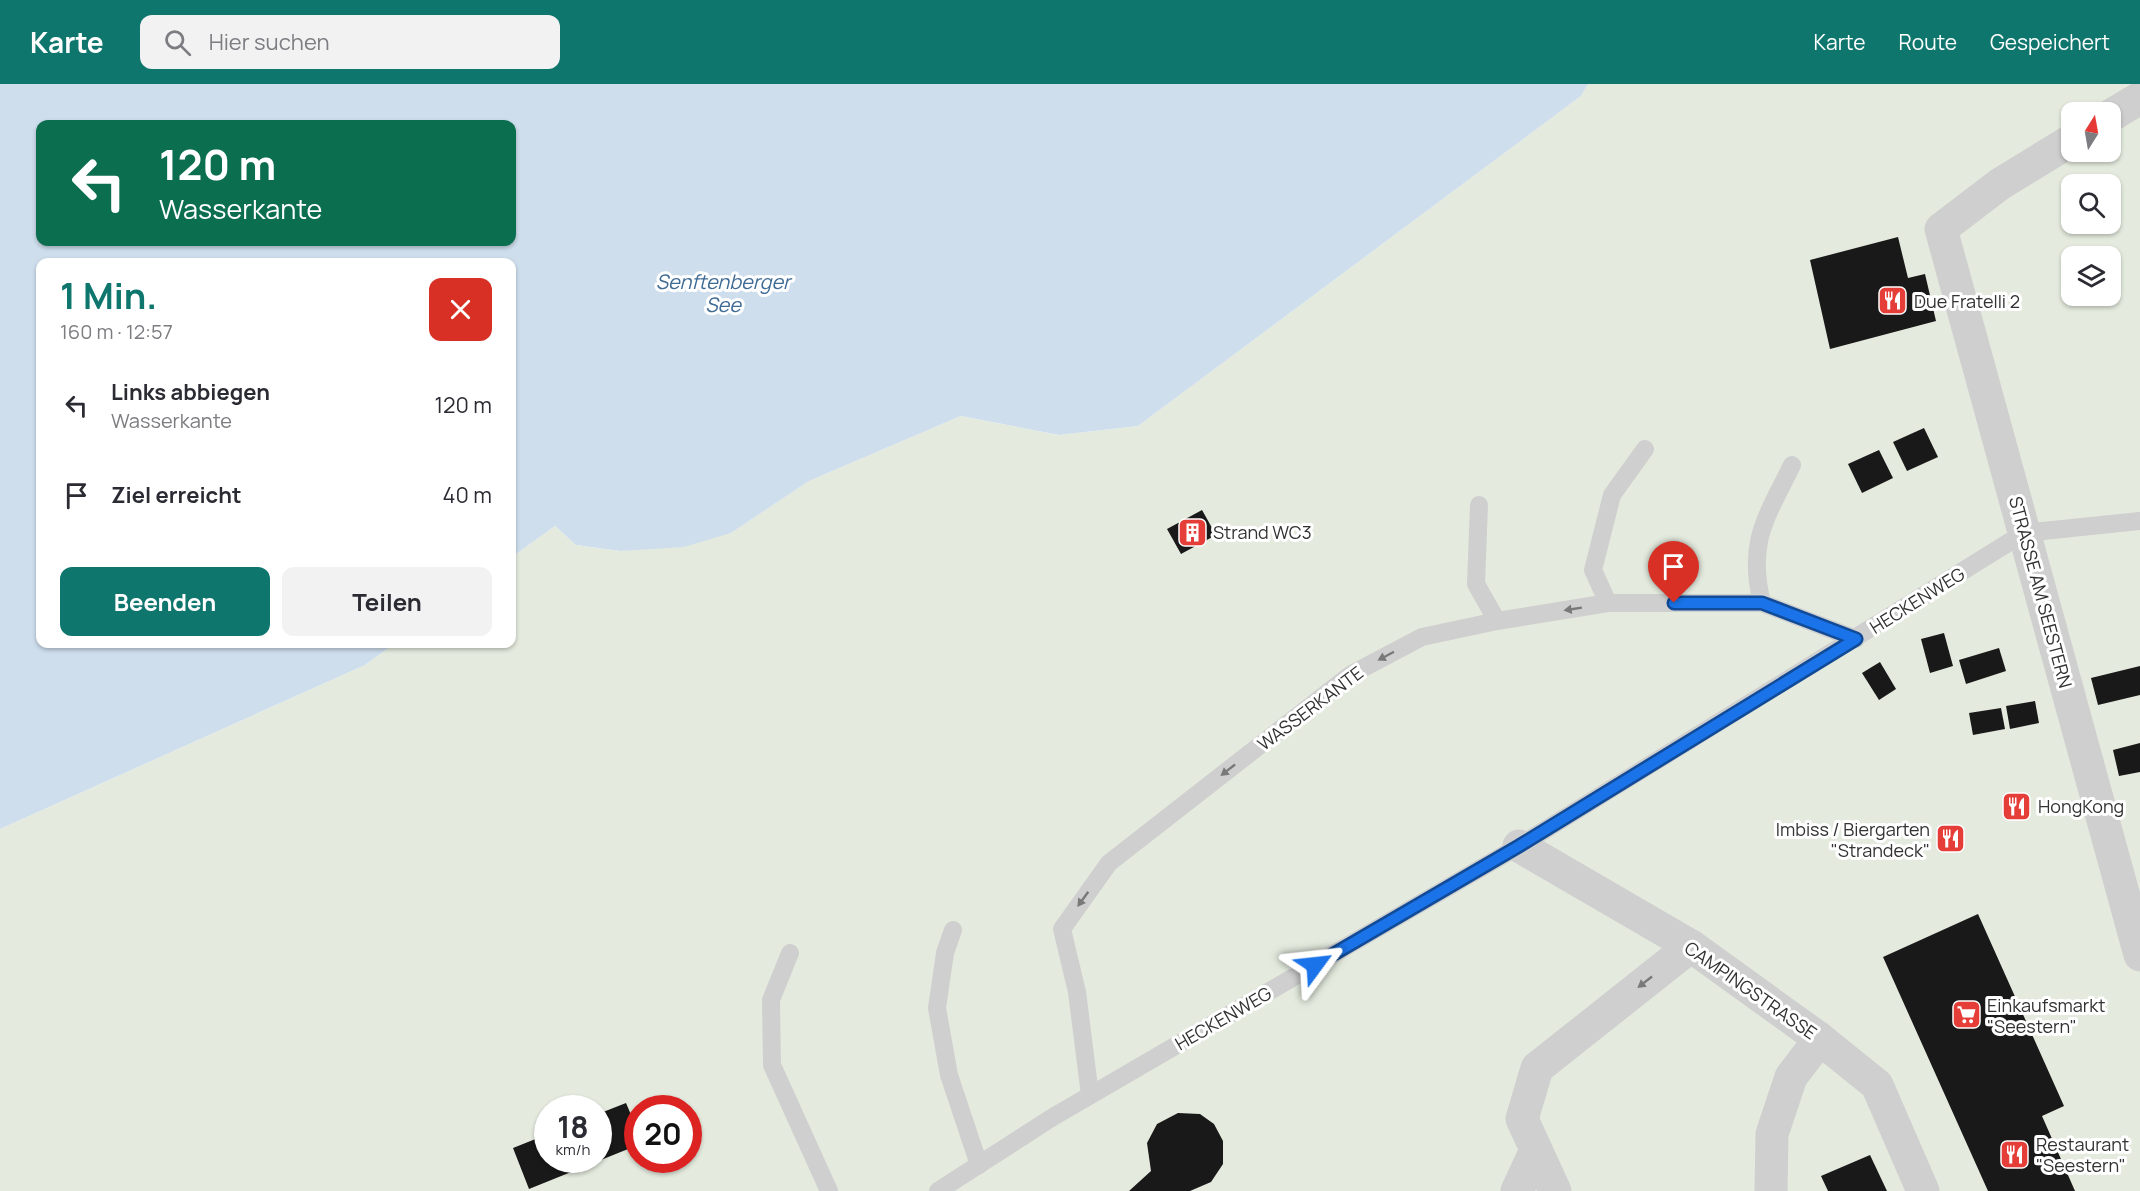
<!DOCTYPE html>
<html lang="de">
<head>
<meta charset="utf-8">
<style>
  :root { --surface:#fff; --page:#f2f2f3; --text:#2b2b33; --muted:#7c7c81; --accent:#0f766e }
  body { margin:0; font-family:Manrope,sans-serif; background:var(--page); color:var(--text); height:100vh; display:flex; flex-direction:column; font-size:22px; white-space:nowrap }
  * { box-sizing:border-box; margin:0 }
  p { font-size:20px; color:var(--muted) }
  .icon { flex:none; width:33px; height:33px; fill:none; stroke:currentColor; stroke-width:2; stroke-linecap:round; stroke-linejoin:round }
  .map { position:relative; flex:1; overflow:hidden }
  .sheet { position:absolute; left:36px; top:174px; width:480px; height:390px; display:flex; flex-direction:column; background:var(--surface); border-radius:12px; box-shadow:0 2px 4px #0004 }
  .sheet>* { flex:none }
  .banner { position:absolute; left:36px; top:36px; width:480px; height:126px; border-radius:12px; box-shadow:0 2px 4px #0004; background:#0b6e4f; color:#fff; overflow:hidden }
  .needle { width:39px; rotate:11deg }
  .tools { position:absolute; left:2061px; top:18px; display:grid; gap:12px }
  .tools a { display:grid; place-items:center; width:60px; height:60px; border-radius:12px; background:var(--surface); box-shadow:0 2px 4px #0004; font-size:30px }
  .speed { position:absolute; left:534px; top:1011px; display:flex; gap:12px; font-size:30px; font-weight:700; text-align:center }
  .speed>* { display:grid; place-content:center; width:78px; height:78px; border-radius:50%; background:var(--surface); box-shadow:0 2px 4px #0004; line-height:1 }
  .speed small { font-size:15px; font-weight:400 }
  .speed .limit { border:9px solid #d22; background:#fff; color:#111 }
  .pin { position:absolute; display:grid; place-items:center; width:51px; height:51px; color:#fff; margin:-62px -26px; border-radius:50% 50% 50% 0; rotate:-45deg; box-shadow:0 0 6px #0007 }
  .pin .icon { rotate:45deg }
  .me { position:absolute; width:66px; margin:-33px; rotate:60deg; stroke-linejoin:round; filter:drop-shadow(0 0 4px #0008) }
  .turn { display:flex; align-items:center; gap:21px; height:126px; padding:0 24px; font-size:27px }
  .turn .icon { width:78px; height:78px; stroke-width:2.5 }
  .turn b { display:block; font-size:42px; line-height:51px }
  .round { display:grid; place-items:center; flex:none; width:63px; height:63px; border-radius:12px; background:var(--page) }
  .overview { display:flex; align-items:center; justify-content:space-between; height:102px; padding:0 24px }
  h1 { font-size:36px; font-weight:700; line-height:45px; color:var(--accent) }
  .cta { display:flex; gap:12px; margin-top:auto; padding:12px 24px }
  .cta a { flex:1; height:69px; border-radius:12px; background:var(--accent); color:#fff; font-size:24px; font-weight:700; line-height:69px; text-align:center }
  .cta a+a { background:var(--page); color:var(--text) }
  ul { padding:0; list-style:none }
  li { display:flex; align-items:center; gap:18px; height:90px; padding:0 24px }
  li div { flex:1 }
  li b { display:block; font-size:22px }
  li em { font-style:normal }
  header { display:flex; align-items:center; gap:36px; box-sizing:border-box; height:84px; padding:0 30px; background:var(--accent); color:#fff }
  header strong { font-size:28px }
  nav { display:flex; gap:33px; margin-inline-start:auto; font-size:21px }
  .search { width:420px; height:54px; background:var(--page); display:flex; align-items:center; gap:15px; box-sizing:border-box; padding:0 21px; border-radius:12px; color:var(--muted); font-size:22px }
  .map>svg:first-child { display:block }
  .green { fill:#e4ebde; fill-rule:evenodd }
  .water { fill:#cedeed; fill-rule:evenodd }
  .building { fill:#191919 }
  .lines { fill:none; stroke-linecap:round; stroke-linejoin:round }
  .lane { stroke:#cfcfcf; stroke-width:18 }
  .street { stroke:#cfcfcf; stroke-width:33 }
  .oneway { fill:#797979 }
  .route-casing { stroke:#114b97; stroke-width:15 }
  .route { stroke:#1a73e8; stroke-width:10 }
  .labels { text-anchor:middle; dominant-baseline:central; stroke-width:6; stroke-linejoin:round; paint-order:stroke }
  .poi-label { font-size:18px; fill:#323232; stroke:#fff; text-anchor:start }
  .street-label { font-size:18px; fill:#323232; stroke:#fff }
  .water-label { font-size:20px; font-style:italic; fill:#3f6b95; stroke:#fff }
</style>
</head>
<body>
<header>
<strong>Karte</strong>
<div class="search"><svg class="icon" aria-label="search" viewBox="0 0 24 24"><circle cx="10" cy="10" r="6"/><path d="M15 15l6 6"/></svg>Hier suchen</div>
<nav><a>Karte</a><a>Route</a><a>Gespeichert</a></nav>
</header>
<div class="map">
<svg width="2140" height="1107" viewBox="0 0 2140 1107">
  <rect width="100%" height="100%" fill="#fff"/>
  <path class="green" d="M1588,0H2140V1107H0V745L365,581L394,560H512V473L555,442L576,461L620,467L731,449L809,397L961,332L1059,351L1138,342L1581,12ZM2072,28H2110V68H2072ZM2072,100H2110V140H2072ZM2072,172H2110V212H2072ZM548,1024H598V1076H548ZM638,1024H688V1076H638Z"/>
  <path class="water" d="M0,0H1588L1581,12L1138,342L1059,351L961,332L809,397L731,449L684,463L620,467L576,461L555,442L512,473V178H40V560H394L365,581L0,745ZM40,40H512V158H40Z"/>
  <g class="building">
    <path d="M1898,153L1908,194L1925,190L1936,237L1830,265L1810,176Z"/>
    <path d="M1924,344L1938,373L1907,387L1893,358Z"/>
    <path d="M1879,366L1893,394L1862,409L1848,380Z"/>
    <path d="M1202,426L1216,451L1181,470L1167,445Z"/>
    <path d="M1944,549L1953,582L1930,589L1921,555Z"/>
    <path d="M1999,564L2006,587L1966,600L1959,576Z"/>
    <path d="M1880,578L1896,605L1879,616L1862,589Z"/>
    <path d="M2140,582V611L2098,621L2091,594Z"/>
    <path d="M2035,617L2039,639L2010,645L2006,622Z"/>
    <path d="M2001,624L2005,645L1973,651L1969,629Z"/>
    <path d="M2140,659V688L2119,692L2113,666Z"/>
    <path d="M1978,830L2064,1022L2042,1032L2075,1107H1988L1883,873Z"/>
    <path d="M626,1019L638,1047V1061L529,1105L513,1064L548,1050V1076H598V1030Z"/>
    <path d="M1178,1029L1200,1030L1214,1040L1223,1057V1080L1211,1098L1190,1107H1129L1151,1087L1147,1059L1157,1040Z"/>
    <path d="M1870,1071L1887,1107H1828L1821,1092Z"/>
  </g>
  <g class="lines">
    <g class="lane">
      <path d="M1479,421L1476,500L1497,537"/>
      <path d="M1608,519L1593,486L1612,411L1645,365"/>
      <path d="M1762,519C1747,458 1766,434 1792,381"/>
      <path d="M953,846L945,869L937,924L949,991L979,1081"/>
      <path d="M790,869L771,916L772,981L829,1107"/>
      <path d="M1090,1011L1077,908L1062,845L1109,779L1350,591L1422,553L1497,537L1608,519H1762L1856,555"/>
      <path d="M938,1107L1053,1033L1519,762L2024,449L2140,437"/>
    </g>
    <g class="street">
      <path d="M2110,32L2140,14"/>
      <path d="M2072,56L2000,100L1941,145L2140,871"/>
      <path d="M1519,762L1691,862L1820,955L1877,1001L1923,1107"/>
      <path d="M1517,1107L1536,1066"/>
      <path d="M1555,1107L1522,1035L1537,984L1691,862"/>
      <path d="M1771,1107L1772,1050L1791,993L1820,955"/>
    </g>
  </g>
  <defs><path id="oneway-solid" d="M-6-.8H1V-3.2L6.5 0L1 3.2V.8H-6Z" transform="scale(1.5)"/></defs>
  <g class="oneway">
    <use href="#oneway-solid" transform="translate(1573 525) rotate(171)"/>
    <use href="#oneway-solid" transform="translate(1386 572) rotate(152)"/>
    <use href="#oneway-solid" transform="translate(1228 686) rotate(142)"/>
    <use href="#oneway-solid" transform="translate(1083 815) rotate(126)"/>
    <use href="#oneway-solid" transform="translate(1645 898) rotate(142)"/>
  </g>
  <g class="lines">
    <defs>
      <path id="route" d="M1315,881L1519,762L1856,555L1762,519H1674"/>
    </defs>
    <use href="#route" class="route-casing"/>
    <use href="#route" class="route"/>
  </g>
  <defs>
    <symbol id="restaurant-square" viewBox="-11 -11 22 22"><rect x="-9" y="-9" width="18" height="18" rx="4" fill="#e53e38" stroke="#fff"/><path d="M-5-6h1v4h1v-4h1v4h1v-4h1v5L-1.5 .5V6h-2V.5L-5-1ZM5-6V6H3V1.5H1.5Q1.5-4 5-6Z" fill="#fff"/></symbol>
    <symbol id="building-square" viewBox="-11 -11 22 22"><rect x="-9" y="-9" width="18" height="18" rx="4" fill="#e53e38" stroke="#fff"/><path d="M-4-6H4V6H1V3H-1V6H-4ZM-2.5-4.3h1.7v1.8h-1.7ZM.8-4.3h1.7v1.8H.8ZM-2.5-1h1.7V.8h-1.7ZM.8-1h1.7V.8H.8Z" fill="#fff"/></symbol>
    <symbol id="supermarket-square" viewBox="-11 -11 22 22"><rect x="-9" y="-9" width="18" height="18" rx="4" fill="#e53e38" stroke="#fff"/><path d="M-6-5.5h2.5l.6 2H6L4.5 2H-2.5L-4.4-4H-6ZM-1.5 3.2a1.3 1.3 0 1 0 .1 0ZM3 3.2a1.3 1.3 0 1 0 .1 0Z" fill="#fff"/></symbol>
  </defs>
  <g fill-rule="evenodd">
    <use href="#restaurant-square" x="1876" y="200" width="33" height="33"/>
    <use href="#building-square" x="1176" y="432" width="33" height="33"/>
    <use href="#restaurant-square" x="2000" y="706" width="33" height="33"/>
    <use href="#restaurant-square" x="1934" y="738" width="33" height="33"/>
    <use href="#supermarket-square" x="1950" y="914" width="33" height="33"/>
    <use href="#restaurant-square" x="1998" y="1054" width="33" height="33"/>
  </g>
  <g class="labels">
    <g class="poi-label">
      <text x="1914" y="217">Due Fratelli 2</text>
      <text x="1213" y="448">Strand WC3</text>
      <text x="2038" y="722">HongKong</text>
      <text x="1930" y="745" text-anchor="end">Imbiss / Biergarten<tspan x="1930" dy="21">"Strandeck"</tspan></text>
      <text x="1987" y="921">Einkaufsmarkt<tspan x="1987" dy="21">"Seestern"</tspan></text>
      <text x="2036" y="1060">Restaurant<tspan x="2036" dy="21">"Seestern"</tspan></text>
    </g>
    <g class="street-label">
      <text transform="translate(2041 508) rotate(75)">STRASSE AM SEESTERN</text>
      <text transform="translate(1917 516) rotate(-32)">HECKENWEG</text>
      <text transform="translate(1310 624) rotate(-37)">WASSERKANTE</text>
      <text transform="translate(1751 906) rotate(35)">CAMPINGSTRASSE</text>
      <text transform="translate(1223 934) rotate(-30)">HECKENWEG</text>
    </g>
    <g class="water-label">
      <text x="723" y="197">Senftenberger<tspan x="723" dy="23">See</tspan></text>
    </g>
  </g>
</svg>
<div class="tools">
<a><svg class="needle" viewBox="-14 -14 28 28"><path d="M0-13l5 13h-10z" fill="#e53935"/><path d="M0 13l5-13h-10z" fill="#7c7c81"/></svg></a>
<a><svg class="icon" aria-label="search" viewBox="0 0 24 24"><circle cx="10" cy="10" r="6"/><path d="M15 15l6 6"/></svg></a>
<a><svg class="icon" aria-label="layers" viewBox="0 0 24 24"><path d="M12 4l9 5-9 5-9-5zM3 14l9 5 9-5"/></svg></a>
</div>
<div class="speed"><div>18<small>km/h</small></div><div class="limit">20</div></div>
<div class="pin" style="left:1674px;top:519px;background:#d93025"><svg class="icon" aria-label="arrive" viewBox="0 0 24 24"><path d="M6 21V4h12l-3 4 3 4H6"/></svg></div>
<svg class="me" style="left:1315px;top:881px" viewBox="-20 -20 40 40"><path d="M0-17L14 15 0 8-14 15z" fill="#1a73e8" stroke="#fff" stroke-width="4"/></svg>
<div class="banner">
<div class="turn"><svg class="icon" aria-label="left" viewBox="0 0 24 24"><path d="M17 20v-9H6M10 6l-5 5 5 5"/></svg><div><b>120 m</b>Wasserkante</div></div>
</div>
<section class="sheet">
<div class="overview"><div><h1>1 Min.</h1><p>160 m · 12:57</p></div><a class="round" style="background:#d93025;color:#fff"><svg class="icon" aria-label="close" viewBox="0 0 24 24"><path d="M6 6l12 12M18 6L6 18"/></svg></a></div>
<ul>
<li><svg class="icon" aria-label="left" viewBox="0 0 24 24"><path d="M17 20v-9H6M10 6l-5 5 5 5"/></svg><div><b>Links abbiegen</b><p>Wasserkante</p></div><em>120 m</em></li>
<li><svg class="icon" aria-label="arrive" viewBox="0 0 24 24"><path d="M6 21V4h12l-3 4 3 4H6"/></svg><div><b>Ziel erreicht</b></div><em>40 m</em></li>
</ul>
<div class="cta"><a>Beenden</a><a>Teilen</a></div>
</section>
</div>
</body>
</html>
